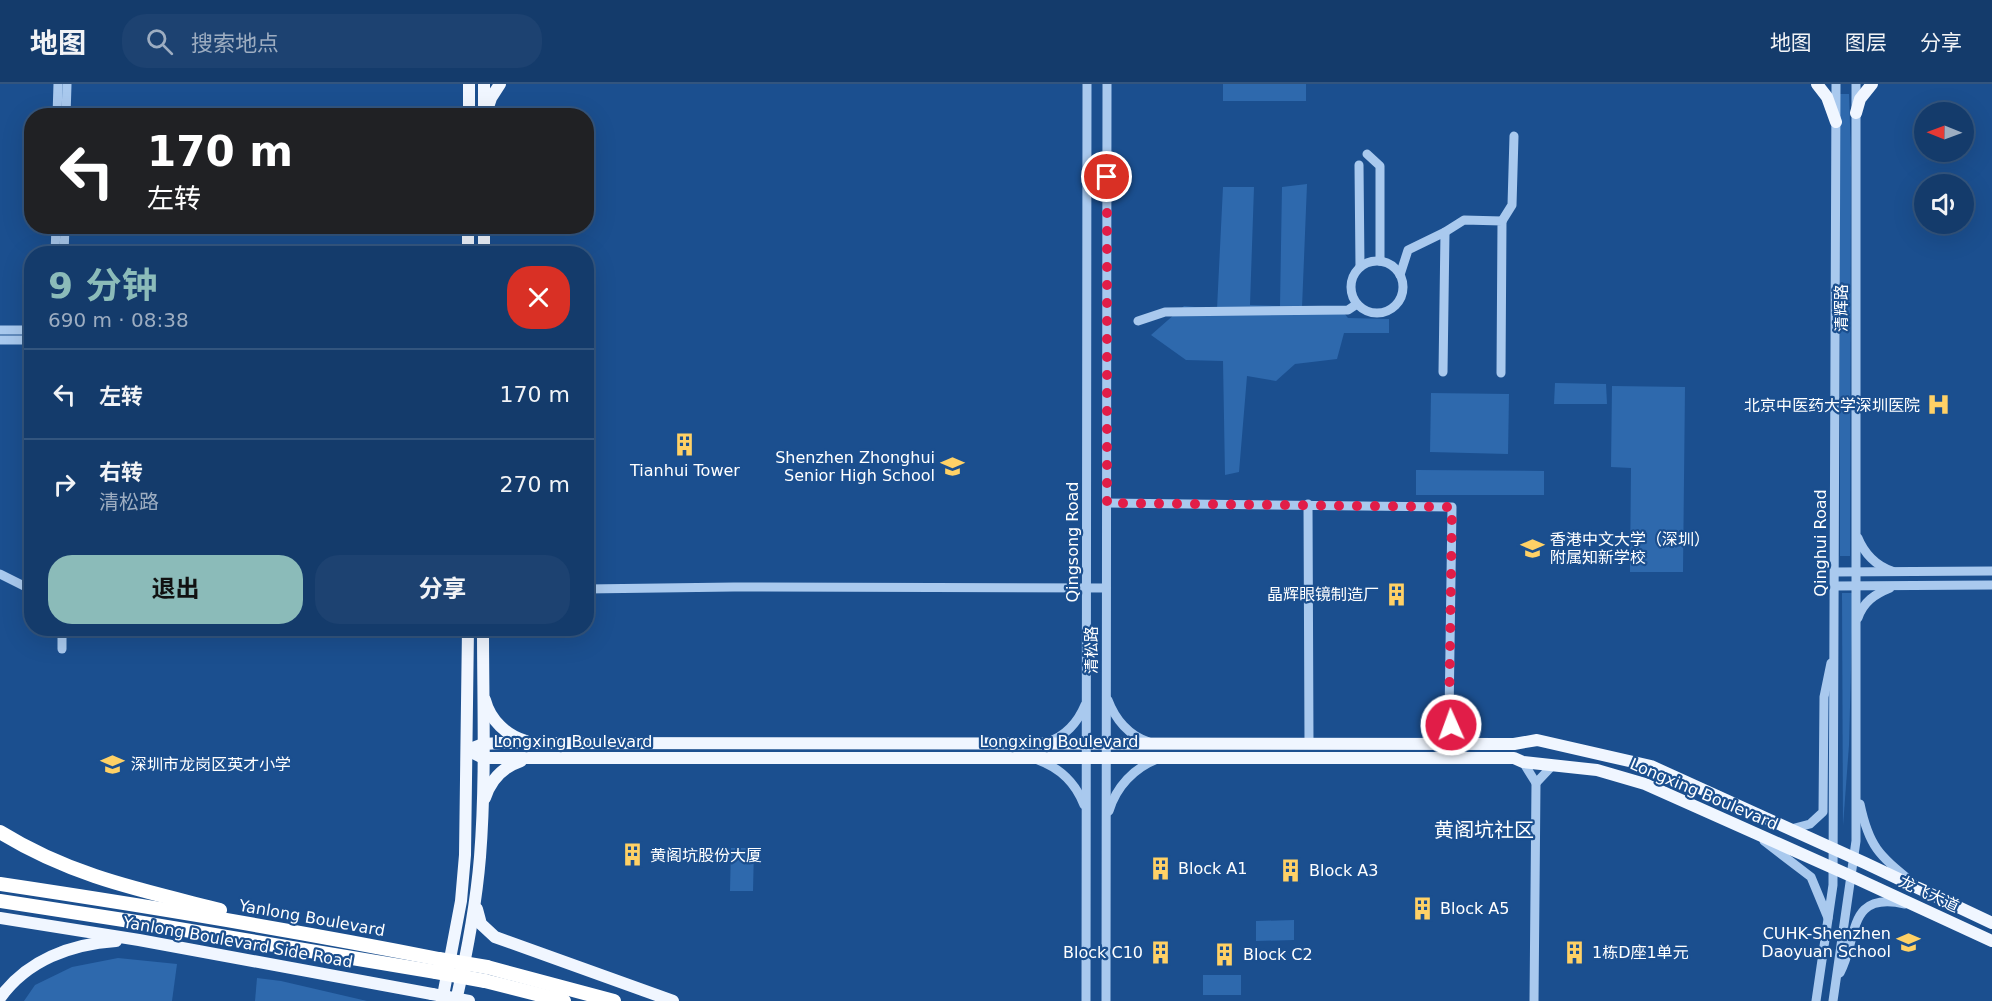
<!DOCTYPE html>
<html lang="zh">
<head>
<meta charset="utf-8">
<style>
  :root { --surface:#143b6b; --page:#1d4271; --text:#f1f3f6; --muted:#9dadc1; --line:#33557e; --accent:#8bbbb9 }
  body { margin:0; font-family:"DejaVu Sans","Noto Sans SC",sans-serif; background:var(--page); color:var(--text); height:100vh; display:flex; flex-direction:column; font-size:22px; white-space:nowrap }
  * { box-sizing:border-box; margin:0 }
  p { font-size:20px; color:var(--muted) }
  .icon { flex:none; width:33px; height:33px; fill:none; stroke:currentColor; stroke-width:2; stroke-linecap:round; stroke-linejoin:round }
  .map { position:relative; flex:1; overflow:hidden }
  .drawer { position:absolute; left:24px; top:162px; width:570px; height:390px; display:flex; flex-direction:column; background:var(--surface); border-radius:24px; box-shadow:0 6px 24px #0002,0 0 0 2px var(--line) }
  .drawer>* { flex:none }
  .hud { position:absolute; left:24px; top:24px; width:570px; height:126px; border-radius:24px; box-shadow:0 6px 24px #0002,0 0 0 2px var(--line); background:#202124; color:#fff; overflow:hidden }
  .needle { width:39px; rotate:271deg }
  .fabs { position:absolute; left:1914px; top:18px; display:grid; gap:12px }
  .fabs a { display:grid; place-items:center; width:60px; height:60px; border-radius:50%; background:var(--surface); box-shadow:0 6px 24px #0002,0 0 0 2px var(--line); font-size:30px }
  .pin { position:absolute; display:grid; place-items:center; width:51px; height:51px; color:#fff; margin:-26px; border:3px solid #fff; border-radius:50%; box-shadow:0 2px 6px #0007 }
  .me { position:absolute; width:66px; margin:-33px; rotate:358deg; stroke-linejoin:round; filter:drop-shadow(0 0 4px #0008) }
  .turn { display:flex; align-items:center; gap:21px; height:126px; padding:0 24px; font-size:27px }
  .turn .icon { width:78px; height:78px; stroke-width:2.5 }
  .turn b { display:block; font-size:42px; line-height:51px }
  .round { display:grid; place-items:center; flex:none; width:63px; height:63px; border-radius:24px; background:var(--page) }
  .summary { display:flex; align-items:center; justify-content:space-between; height:102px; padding:0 24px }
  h1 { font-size:36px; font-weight:700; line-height:45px; color:var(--accent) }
  .button { display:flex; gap:12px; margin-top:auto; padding:12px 24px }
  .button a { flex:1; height:69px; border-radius:24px; background:var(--accent); color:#111; font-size:24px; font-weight:700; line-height:69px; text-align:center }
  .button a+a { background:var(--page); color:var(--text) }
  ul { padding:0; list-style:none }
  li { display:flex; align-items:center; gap:18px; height:90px; padding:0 24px; border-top:2px solid var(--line) }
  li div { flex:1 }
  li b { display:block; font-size:22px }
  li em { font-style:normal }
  header { display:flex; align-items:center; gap:36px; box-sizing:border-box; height:84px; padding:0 30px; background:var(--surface); border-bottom:2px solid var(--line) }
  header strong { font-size:28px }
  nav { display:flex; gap:33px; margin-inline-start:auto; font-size:21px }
  .search { width:420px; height:54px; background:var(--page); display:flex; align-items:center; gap:15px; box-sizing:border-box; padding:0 21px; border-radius:24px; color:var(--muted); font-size:22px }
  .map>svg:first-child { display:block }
  .green { fill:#2e69ad }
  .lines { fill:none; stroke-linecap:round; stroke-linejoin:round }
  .minor { stroke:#a9c9ee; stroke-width:9 }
  .major { stroke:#f0f6ff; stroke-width:12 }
  .highway { stroke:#fff; stroke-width:14 }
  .major-bridge { stroke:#f0f6ff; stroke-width:12 }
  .highway-bridge { stroke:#fff; stroke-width:14 }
  .route { stroke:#e11d48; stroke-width:10; stroke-dasharray:0 18 }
  .labels { text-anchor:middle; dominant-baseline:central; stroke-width:4.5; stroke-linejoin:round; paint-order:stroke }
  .street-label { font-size:16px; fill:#fff; stroke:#1b4f8f }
  .poi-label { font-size:16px; fill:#fff; stroke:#1b4f8f; text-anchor:start }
  .quarter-label { font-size:20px; fill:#fff; stroke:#1b4f8f }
</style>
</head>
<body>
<header>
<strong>地图</strong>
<div class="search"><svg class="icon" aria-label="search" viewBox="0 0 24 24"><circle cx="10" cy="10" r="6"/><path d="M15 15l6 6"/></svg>搜索地点</div>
<nav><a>地图</a><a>图层</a><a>分享</a></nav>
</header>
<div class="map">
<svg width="1992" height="917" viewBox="0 0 1992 917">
  <rect width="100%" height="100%" fill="#1b4f8f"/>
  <g class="green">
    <rect x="1223" y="0" width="83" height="17"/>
    <path d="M1840,10H1849L1851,71L1850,472H1840Z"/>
    <path d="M1307,100L1302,224H1340L1348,234L1389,235V249H1344L1337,275L1295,280L1276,297L1247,292L1239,388L1225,391L1223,277L1186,276L1151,251L1184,222L1217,225L1223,103H1254L1250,221L1280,222L1282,103Z"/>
    <path d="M1555,299L1606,300L1607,320H1554Z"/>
    <path d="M1612,302L1685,303L1683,488H1630L1631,384L1611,383Z"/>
    <path d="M1431,309L1509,310L1508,370L1430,368Z"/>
    <path d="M1416,386L1544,387V411H1416Z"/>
    <path d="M1842,509H1853L1849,661L1843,742Z"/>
    <path d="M731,764H754L753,807H730Z"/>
    <path d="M1294,836V856L1256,857V837Z"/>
    <path d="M118,874L177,880L172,917H24L35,901L72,883Z"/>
    <rect x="1203" y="891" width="38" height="20"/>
    <path d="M257,894L281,897L367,917H255Z"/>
  </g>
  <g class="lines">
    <g class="minor">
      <path d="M57,32L58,0"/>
      <path d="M66,32L67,0"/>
      <path d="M1367,70L1380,82V177"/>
      <path d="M1359,81L1360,183"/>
      <path d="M1502,137L1512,121L1514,52"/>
      <path d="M1445,148L1464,136L1502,137L1501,289"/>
      <path d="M55,170L56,142"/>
      <path d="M64,170L65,142"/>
      <circle cx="1377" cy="203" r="26"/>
      <path d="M1400,191L1408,166L1445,148L1443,288"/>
      <path d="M1138,237L1165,228L1348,226L1357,220"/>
      <path d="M0,246H32"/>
      <path d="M0,256H32"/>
      <path d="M1107,419L1452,423L1449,634L1454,648L1464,660"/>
      <path d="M1308,420L1309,660"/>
      <path d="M1858,454C1864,469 1876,482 1892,487"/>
      <path d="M1835,488L1992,487"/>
      <path d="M0,490L32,506"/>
      <path d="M1835,502L1992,501"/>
      <path d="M586,505L734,503L1106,504"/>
      <path d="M1858,534C1863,518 1875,510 1890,504"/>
      <path d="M62,544V565"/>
      <path d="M1108,616C1115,635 1129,652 1149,658"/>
      <path d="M1047,658C1065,653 1078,638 1085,621"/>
      <path d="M1432,660L1443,648L1449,634"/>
      <path d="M1038,676C1060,684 1076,700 1084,721"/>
      <path d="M1523,678L1536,699L1552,682"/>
      <path d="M1860,720C1869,763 1879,771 1912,798"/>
      <path d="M1109,727C1116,703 1134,684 1157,675"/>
      <path d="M1791,745L1810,740L1823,728L1824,613L1831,579"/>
      <path d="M1764,757L1811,793L1828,834"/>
      <path d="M1840,889C1859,853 1846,807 1905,820"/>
      <path d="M1086,917L1087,0"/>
      <path d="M1106,917L1107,0"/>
      <path d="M1534,917L1536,699"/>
      <path d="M1816,917L1833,801L1836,0"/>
      <path d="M1833,917L1856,757V0"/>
    </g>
    <g class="major">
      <path d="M484,0V24"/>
      <path d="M1817,0L1827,13L1836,38"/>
      <path d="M1856,29L1860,15L1872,0"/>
      <path d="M469,32V0"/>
      <path d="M485,32L491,14L500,0"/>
      <path d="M468,170V142"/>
      <path d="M484,170V142"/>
      <path d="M485,616C490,636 507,652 526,657"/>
      <path d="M467,666L483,674H1514L1523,678L1597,686L1645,700L1851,792L1992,857"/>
      <path d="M467,666L483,660L501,659L1514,660L1537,656L1651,682L1865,779L1992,839"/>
      <path d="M485,714C491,695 503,683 521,677"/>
      <path d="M477,825L481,840L495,853L673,917"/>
      <path d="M0,834L139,856L432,910"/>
      <path d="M0,914C27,876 71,860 116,857"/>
      <path d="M442,917L461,817L465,771L468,544"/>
      <path d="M456,917C467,869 476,822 480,773C486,697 483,620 483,544"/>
    </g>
    <g class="highway">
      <path d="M0,748C71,792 141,806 220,826"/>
      <path d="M0,800C147,822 293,846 439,875"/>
      <path d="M0,817L143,839L436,888"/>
      <path d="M487,883L614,917"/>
      <path d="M485,897L564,917"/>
    </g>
    <path class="major-bridge" d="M432,910L469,917"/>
    <g class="highway-bridge">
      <path d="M439,875L487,883"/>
      <path d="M436,888L485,897"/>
    </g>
  </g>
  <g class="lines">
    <path class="route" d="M1107,93V419L1452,423L1449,634L1451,641"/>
  </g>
  <defs>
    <symbol id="hospital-bare" viewBox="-9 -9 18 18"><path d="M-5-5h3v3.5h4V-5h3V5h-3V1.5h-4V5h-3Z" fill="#ffd166" stroke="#1b4f8f" stroke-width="2.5" paint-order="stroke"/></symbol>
    <symbol id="building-bare" viewBox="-9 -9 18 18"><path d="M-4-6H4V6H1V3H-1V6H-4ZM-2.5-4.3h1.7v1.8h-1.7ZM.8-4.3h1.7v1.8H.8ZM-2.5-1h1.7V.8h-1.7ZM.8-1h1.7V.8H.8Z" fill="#ffd166" stroke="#1b4f8f" stroke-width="2.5" paint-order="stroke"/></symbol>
    <symbol id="school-bare" viewBox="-9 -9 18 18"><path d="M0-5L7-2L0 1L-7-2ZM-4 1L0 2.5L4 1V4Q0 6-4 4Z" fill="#ffd166" stroke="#1b4f8f" stroke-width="2.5" paint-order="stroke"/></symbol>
  </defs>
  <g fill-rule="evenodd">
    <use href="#hospital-bare" x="1922" y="304" width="33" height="33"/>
    <use href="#building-bare" x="668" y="344" width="33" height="33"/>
    <use href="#school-bare" x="936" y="366" width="33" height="33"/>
    <use href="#school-bare" x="1516" y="448" width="33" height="33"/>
    <use href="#building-bare" x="1380" y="494" width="33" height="33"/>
    <use href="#school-bare" x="96" y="664" width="33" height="33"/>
    <use href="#building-bare" x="616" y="754" width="33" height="33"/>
    <use href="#building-bare" x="1144" y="768" width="33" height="33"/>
    <use href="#building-bare" x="1274" y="770" width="33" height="33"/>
    <use href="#building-bare" x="1406" y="808" width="33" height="33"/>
    <use href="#school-bare" x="1892" y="842" width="33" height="33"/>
    <use href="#building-bare" x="1144" y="852" width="33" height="33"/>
    <use href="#building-bare" x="1558" y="852" width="33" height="33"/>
    <use href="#building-bare" x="1208" y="854" width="33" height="33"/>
  </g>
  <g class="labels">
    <g class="street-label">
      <text transform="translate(1841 224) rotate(-90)">清辉路</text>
      <text transform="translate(1072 458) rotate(-90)">Qingsong Road</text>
      <text transform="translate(1820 459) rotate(-90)">Qinghui Road</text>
      <text transform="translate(1091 566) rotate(-90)">清松路</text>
      <text x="573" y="657">Longxing Boulevard</text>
      <text x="1059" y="657">Longxing Boulevard</text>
      <text transform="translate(1704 710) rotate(23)">Longxing Boulevard</text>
      <text transform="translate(1929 810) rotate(25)">龙飞大道</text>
      <text transform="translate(312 834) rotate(10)">Yanlong Boulevard</text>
      <text transform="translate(238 858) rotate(10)">Yanlong Boulevard Side Road</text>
    </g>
    <g class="poi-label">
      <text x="1920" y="321" text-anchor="end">北京中医药大学深圳医院</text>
      <text x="935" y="373" text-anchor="end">Shenzhen Zhonghui<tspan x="935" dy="18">Senior High School</tspan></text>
      <text x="685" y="386" text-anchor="middle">Tianhui Tower</text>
      <text x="1550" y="455">香港中文大学（深圳）<tspan x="1550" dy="18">附属知新学校</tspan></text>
      <text x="1379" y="510" text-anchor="end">晶辉眼镜制造厂</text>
      <text x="131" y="680">深圳市龙岗区英才小学</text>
      <text x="650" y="771">黄阁坑股份大厦</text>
      <text x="1178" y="784">Block A1</text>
      <text x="1309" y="786">Block A3</text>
      <text x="1440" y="824">Block A5</text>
      <text x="1891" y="849" text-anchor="end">CUHK-Shenzhen<tspan x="1891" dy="18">Daoyuan School</tspan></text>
      <text x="1143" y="868" text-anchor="end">Block C10</text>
      <text x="1592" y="868">1栋D座1单元</text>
      <text x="1243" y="870">Block C2</text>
    </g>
    <g class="quarter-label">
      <text x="1484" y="746">黄阁坑社区</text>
    </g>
  </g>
</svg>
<div class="fabs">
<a><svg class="needle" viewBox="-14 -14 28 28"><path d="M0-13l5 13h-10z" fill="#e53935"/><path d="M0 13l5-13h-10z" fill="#9dadc1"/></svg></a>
<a><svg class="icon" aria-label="sound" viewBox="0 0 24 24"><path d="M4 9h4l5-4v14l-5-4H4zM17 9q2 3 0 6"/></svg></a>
</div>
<div class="pin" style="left:1107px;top:93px;background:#d93025"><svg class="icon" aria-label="arrive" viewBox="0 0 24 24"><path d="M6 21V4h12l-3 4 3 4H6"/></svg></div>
<svg class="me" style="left:1451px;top:641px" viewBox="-20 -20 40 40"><circle r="17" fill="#e11d48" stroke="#fff" stroke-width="3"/><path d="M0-11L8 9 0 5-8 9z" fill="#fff"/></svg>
<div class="hud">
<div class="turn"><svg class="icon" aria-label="left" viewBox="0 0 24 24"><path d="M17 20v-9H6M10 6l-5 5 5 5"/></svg><div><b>170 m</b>左转</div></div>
</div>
<section class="drawer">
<div class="summary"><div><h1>9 分钟</h1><p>690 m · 08:38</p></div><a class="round" style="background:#d93025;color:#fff"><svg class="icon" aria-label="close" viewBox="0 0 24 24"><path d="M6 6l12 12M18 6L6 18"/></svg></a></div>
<ul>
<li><svg class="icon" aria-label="left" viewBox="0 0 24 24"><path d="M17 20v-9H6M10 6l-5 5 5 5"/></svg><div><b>左转</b></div><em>170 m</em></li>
<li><svg class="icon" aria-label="right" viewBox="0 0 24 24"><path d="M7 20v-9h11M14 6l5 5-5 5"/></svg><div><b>右转</b><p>清松路</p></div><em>270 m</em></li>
</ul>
<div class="button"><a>退出</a><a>分享</a></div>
</section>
</div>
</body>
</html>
